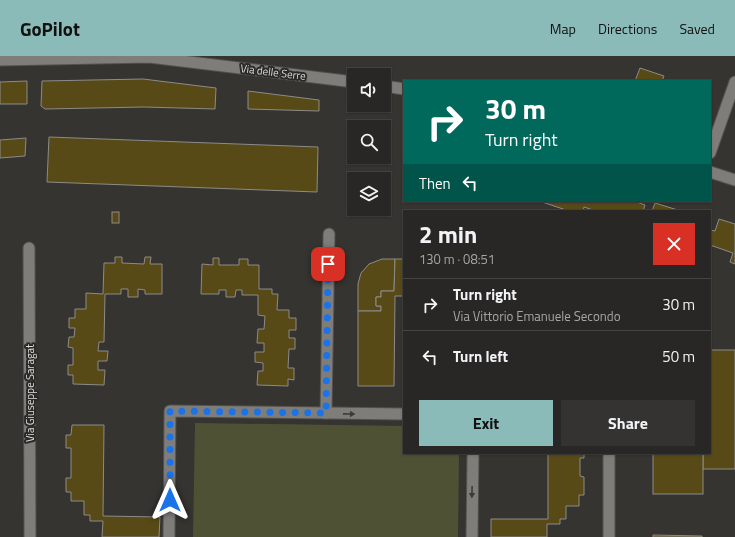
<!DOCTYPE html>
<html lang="en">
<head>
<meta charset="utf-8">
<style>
  :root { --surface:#282725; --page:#343332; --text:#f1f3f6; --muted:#a5a5a7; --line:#444442; --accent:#8bbbb9 }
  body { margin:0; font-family:"Titillium Web",sans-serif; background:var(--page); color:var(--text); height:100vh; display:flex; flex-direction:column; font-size:15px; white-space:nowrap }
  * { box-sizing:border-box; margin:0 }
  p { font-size:13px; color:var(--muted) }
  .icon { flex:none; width:22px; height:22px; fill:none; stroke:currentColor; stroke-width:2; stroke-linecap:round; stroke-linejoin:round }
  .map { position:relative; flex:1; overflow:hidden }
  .panel { position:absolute; left:403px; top:154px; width:308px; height:244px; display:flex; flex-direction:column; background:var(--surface); border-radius:0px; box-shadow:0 1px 3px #0004,0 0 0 1px var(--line) }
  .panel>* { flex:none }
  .guide { position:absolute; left:403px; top:24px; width:308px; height:122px; border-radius:0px; box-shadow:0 1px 3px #0004,0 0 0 1px var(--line); background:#00695c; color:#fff; overflow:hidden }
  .fabs { position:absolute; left:347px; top:12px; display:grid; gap:8px }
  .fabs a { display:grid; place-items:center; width:44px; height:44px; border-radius:0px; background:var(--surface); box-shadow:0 1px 3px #0004,0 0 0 1px var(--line); font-size:20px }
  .pin { position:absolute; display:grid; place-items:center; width:34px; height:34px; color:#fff; margin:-17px; border-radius:8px; box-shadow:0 2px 6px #0006 }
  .me { position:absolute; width:44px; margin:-22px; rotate:0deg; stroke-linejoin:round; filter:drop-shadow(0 0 3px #0008) }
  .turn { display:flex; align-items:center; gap:14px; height:84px; padding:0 16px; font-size:18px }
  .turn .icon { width:52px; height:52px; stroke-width:2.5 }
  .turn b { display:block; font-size:28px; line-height:34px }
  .then { display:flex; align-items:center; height:38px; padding:0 16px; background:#0003; gap:8px; font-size:15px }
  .round { display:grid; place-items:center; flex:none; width:42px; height:42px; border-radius:0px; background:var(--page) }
  .headline { display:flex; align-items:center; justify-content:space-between; height:68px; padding:0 16px }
  h1 { font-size:24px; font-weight:700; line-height:30px }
  .primary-button { display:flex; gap:8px; margin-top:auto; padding:8px 16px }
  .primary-button a { flex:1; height:46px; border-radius:0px; background:var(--accent); color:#111; font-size:16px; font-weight:700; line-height:46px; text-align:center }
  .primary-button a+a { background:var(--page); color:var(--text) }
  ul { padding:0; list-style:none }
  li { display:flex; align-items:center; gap:12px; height:52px; padding:0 16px; border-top:1px solid var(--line) }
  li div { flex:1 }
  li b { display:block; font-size:15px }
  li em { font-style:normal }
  header { display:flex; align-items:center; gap:24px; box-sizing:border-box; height:56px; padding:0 20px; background:var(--accent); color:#111 }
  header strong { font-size:19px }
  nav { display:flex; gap:22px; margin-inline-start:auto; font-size:14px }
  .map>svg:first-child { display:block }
  .park { fill:#4f5135 }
  .building { fill:#584a17; stroke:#8c8b88 }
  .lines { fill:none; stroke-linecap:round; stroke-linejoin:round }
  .service-casing { stroke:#52524f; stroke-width:13 }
  .minor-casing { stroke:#52524f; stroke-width:13 }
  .tertiary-casing { stroke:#52524f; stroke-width:13 }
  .service { stroke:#7e7d7a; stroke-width:11 }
  .minor { stroke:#7e7d7a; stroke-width:11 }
  .tertiary { stroke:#7e7d7a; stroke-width:11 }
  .oneway { fill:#3c3b38 }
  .route { stroke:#1a73e8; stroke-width:7; stroke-dasharray:0 12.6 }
  .labels { text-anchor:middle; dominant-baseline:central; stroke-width:4; stroke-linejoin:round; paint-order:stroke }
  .street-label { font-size:11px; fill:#dcdcda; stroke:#2b2a27 }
</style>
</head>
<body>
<header>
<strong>GoPilot</strong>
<nav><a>Map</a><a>Directions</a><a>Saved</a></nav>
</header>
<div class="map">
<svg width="735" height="481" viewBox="0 0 735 481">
  <rect width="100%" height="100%" fill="#353431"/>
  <path class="park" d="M195,367L404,370V397H459L458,481H193Z"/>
  <g class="building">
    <path d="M640,12L664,20L662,25H635Z"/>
    <path d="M143,23L216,32L215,53L144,51L45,53L41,50L42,25Z"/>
    <path d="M27,25V48H0V26Z"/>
    <path d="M248,35L319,44V55L248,53Z"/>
    <path d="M49,81L318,91L317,136L47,126Z"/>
    <path d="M26,82L25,100L0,102V84Z"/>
    <path d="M539,145H634L645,149L643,155H596L584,151L583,155H569Z"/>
    <path d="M655,147L681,155H652Z"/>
    <rect x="112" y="156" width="7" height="11"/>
    <path d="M719,163L735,168V208L730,206L733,197L710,189V191V174L715,175Z"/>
    <path d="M115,201H122V207L144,208L145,201H151L150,208H162V238H145V234L138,233V241H128V233H121V238H105L104,286H99L98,295H108L107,305H98V314H105L104,329L73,328V319H68V309H73V292L68,291L69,281H74L75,272H69V262H75V253H86V237L103,238L104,207H115Z"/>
    <path d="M213,202H219V209H239V203H248V209H259V233H272V238H278L277,254H289V262H296V274H289V282H295V293H289L288,312H294V324L288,323V330L257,329L258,315H263V307L255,306V296H264V287H257L258,273H264L265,260L258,259V239H242V234H236L235,241H226V234H219V238H201L202,208L213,209Z"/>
    <path d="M382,203H395L394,235H381V241H376V250H381V255H358V228L361,217L369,208Z"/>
    <path d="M395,203H404V240H395L394,330H358V255H381V250H376V241H381V235H394Z"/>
    <path d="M710,294H735V413H703V397H710Z"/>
    <path d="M72,369H104L103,460L160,461L159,481H102L103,465H90V459H84V445H71V436H66V422H71V392H66V379H71Z"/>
    <path d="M548,397H584V402H580V420L584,421V439H579V450H566V463H560V468H547V481H491V463H548Z"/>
    <rect x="653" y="397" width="50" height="41"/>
    <path d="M653,479L702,480V481H653Z"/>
  </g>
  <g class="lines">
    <defs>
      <path id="service" d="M326,357L329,178"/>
      <g id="minor">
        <path d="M710,97L735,26"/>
        <path d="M29,192L30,481"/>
        <path d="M609,397V481"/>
        <path d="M169,481L170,355L404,358"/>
        <path d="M472,481L473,397"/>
      </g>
      <g id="tertiary">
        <path d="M0,4L149,1L354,26"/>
        <path d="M384,30L404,33"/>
        <path d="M710,116L735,124"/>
      </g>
    </defs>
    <use href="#service" class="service-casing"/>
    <use href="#minor" class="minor-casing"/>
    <use href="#tertiary" class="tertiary-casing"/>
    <use href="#service" class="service"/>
    <use href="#minor" class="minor"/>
    <use href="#tertiary" class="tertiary"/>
  </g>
  <defs><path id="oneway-solid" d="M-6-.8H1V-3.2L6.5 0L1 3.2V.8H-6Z"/></defs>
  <g class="oneway">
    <use href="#oneway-solid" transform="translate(349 358) rotate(1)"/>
    <use href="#oneway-solid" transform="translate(472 436) rotate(91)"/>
  </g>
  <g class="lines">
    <path class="route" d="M170,444V355L326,357L328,208"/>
  </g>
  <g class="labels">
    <g class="street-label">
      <text transform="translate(273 16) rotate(7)">Via delle Serre</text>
      <text transform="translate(30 337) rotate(-90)">Via Giuseppe Saragat</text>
    </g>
  </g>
</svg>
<div class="fabs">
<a><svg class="icon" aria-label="sound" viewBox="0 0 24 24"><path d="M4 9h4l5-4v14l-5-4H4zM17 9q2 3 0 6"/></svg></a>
<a><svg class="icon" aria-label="search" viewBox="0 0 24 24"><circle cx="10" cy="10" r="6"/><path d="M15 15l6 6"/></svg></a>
<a><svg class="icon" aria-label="layers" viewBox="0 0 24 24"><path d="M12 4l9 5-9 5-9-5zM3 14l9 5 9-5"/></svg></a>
</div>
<div class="pin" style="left:328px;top:208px;background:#d93025"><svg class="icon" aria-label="arrive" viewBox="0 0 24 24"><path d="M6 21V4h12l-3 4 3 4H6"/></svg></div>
<svg class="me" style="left:170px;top:444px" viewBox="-20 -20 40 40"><path d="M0-17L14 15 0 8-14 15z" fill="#1a73e8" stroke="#fff" stroke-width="4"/></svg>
<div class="guide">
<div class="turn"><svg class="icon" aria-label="right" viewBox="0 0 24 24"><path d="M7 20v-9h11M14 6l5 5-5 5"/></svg><div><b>30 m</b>Turn right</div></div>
<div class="then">Then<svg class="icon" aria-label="left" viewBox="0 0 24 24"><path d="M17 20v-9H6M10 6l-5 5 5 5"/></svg></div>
</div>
<section class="panel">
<div class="headline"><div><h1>2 min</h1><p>130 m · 08:51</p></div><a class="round" style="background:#d93025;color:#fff"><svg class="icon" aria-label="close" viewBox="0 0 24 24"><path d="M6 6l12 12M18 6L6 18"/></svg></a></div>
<ul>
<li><svg class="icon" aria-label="right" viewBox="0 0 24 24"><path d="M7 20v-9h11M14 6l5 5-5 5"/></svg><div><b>Turn right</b><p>Via Vittorio Emanuele Secondo</p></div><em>30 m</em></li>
<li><svg class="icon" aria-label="left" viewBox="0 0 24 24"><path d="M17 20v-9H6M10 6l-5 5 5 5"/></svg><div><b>Turn left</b></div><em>50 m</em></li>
</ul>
<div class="primary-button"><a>Exit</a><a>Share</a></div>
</section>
</div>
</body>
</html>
